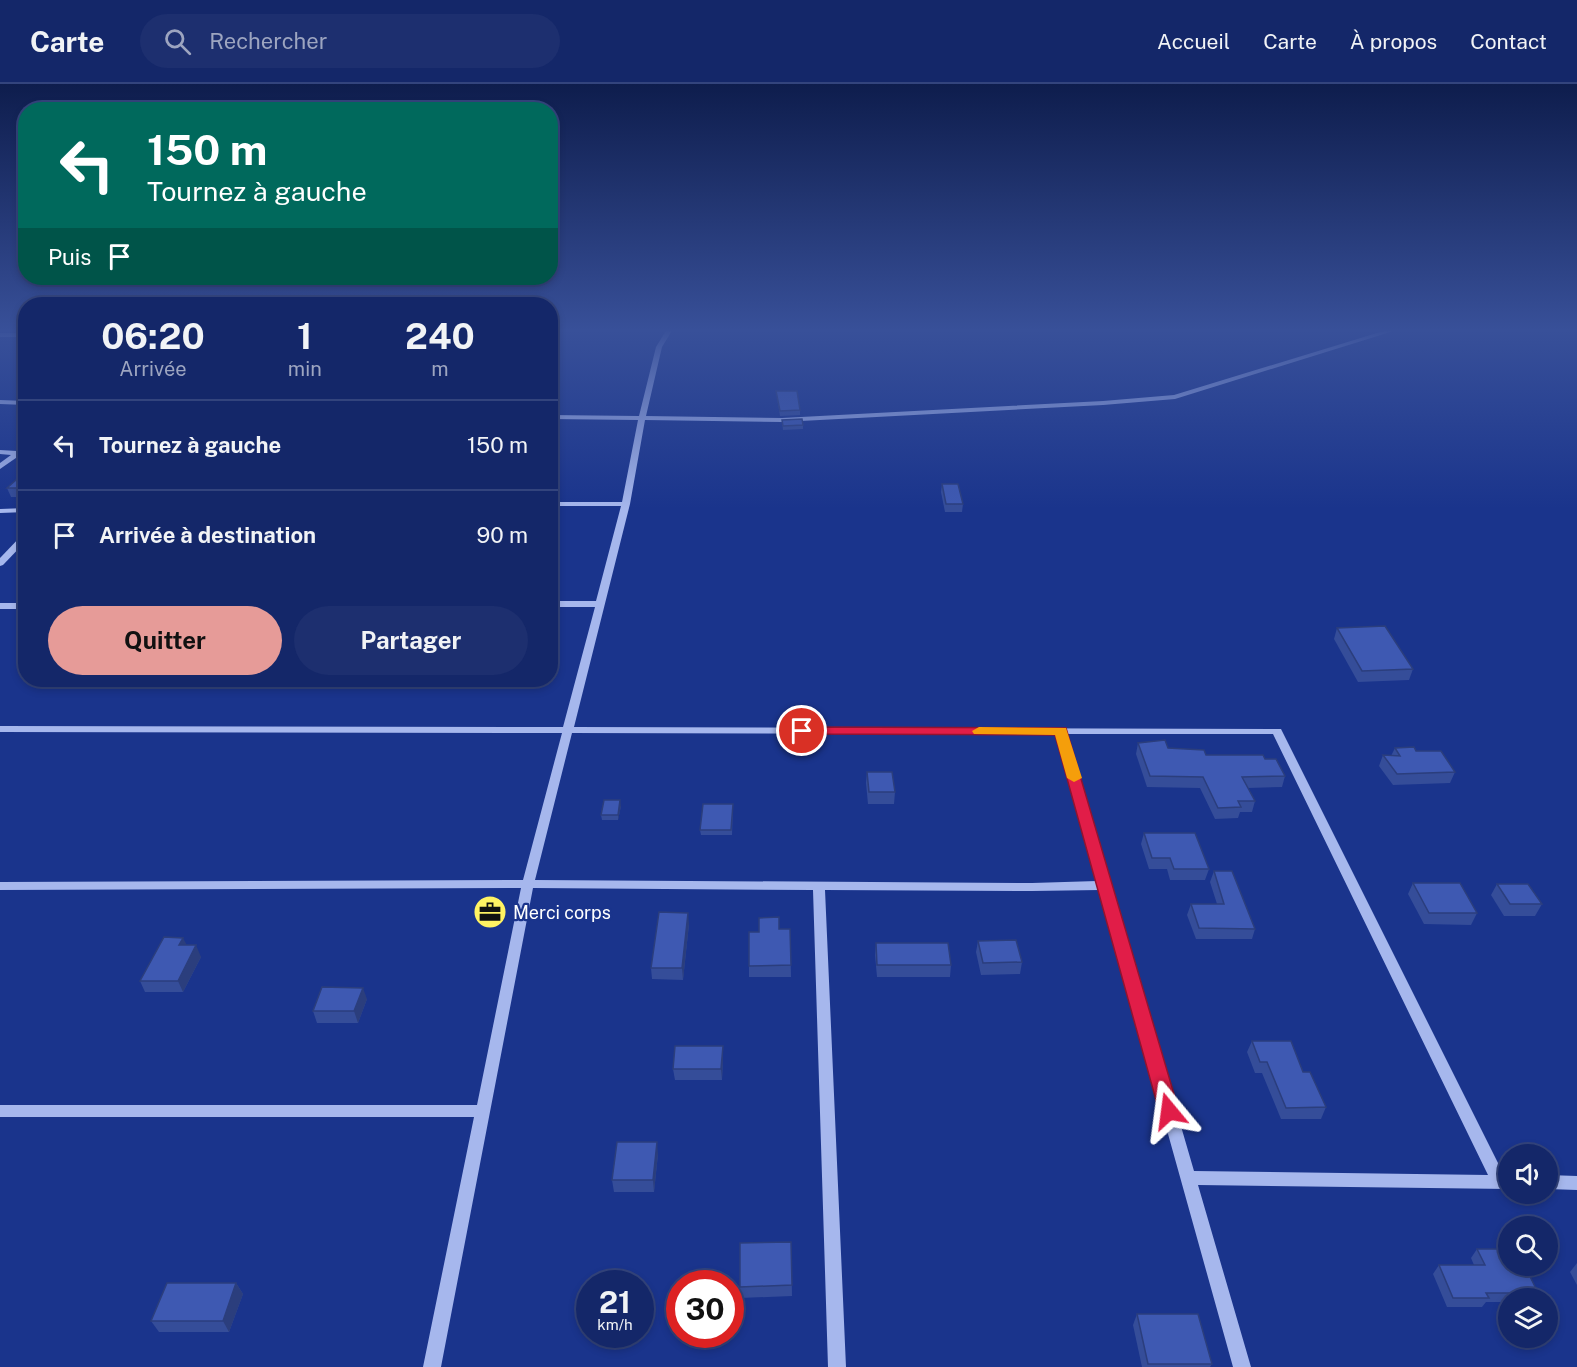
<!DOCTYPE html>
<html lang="fr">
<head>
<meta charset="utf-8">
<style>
  :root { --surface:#142769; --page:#1d2f6f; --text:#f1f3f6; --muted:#9da5c0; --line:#33447d; --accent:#e69b98 }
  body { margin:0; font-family:"Public Sans",sans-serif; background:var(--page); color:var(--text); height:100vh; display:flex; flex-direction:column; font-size:22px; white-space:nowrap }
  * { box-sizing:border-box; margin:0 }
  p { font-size:20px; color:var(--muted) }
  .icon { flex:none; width:33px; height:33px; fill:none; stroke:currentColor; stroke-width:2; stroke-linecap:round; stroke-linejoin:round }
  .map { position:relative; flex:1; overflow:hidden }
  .sheet { position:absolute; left:18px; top:213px; width:540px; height:390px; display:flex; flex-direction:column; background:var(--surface); border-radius:24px; box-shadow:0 3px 9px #0003,0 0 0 2px var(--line) }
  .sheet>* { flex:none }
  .top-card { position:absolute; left:18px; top:18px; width:540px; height:183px; border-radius:24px; box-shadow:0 3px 9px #0003,0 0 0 2px var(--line); background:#00695c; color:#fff; overflow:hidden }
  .buttons { position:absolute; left:1498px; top:1060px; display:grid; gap:12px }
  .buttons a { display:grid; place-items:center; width:60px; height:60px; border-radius:50%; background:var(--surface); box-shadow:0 3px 9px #0003,0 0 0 2px var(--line); font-size:30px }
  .speed { position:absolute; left:576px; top:1186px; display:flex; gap:12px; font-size:30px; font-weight:700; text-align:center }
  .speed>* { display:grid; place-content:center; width:78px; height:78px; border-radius:50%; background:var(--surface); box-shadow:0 3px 9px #0003,0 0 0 2px var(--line); line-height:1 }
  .speed small { font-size:15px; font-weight:400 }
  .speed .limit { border:9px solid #d22; background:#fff; color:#111 }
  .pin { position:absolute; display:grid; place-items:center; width:51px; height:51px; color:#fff; margin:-26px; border:3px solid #fff; border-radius:50%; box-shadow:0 2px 6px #0007 }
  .me { position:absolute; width:66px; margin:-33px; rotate:344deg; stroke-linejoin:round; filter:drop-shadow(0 0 4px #0008) }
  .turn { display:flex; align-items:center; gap:21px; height:126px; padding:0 30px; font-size:27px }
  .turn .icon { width:78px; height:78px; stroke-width:2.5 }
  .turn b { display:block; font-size:42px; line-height:51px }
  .then { display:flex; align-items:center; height:57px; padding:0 30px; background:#0003; gap:12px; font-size:22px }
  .eta { display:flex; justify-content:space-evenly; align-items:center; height:102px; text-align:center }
  .eta b { font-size:36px; font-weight:700; line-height:42px }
  .cta { display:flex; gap:12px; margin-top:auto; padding:12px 30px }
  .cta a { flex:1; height:69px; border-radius:36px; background:var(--accent); color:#111; font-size:24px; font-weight:700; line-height:69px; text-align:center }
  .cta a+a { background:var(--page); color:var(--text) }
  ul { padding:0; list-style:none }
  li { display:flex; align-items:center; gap:18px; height:90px; padding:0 30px; border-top:2px solid var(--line) }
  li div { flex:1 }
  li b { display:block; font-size:22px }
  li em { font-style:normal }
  header { display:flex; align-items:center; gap:36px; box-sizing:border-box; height:84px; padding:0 30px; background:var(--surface); border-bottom:2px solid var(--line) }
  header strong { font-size:28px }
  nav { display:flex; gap:33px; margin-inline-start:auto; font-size:21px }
  .search { width:420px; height:54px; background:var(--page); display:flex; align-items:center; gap:15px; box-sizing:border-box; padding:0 21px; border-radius:33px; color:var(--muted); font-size:22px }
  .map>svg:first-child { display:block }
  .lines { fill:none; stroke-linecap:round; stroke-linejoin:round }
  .minor { fill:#a6b7ed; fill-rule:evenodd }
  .wall { fill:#354d99 }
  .shaded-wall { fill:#2b3e7d }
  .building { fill:#3e59b2; stroke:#2b3e7d; stroke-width:1.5 }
  .route { fill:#e11d48; stroke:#92132f; stroke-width:1.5 }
  .slow { fill:#f59e0b }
  .labels { text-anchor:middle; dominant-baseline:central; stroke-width:4.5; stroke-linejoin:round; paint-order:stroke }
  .poi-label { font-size:18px; fill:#fff; stroke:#1a348c; text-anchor:start }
</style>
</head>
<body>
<header>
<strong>Carte</strong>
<div class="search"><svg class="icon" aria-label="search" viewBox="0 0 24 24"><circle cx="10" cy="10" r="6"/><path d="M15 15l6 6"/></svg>Rechercher</div>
<nav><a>Accueil</a><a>Carte</a><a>À propos</a><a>Contact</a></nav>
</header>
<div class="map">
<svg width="1577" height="1283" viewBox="0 0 1577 1283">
  <rect width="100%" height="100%" fill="#1a348c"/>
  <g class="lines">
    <g class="minor">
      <path d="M667,245H673L662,263L646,332L782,334L1103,317L1174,311L1390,245H1400L1175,315L1103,321L782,338L645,336L630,420L574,643L1281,645L1504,1091H1509V1105L1198,1101L1251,1283H1233L1100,806L1032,807L825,806L846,1283H828L813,806L533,804L441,1283H423L474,1033H0V1021H477L521,804L0,806V798L523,796L562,649L0,648V642L563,643L595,523H550V517H596L621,422H550V418H622L638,336L550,335V331L639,332L656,263ZM572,649L1057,650L1097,797L1032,799L535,796ZM1067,650H1273L1488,1091L1194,1087Z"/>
      <rect x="0" y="249" width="26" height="4"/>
      <path d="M0,316L26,317V321L0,320Z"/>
      <path d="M23,361H26V367L0,385V379L11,371L0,370V366L17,367Z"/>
      <path d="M26,424V428L0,429V425Z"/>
      <path d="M23,450H26V457L3,481L0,482V474Z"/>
      <rect x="0" y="519" width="26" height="6"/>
      <path d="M1548,1091L1577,1092V1106L1548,1105Z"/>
    </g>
  </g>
  <g class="wall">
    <path d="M776,307L800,326V331L780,332Z"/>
    <path d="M782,336L803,341V345L783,346Z"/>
    <path d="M26,387V413H11L7,404Z"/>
    <path d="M942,400L963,420L962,428H945L941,408Z"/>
    <path d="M1337,544L1413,585L1409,596L1358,598L1334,555Z"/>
    <path d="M1138,659L1206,671L1285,692L1282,703L1248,704L1255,717L1252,728H1240L1238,734L1215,735L1200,704L1147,703L1136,670Z"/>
    <path d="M1395,664L1416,667L1455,688L1450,699L1393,701L1379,682L1383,671L1391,672Z"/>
    <path d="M867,688L895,708L894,720H868L866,699Z"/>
    <path d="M733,720L732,751H701L700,746Z"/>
    <path d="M621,722L618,736H602L601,731Z"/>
    <path d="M1144,749L1209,785L1205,796H1170L1167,785H1149L1141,760Z"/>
    <path d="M1214,787L1255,845L1252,855H1196L1187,831L1191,820H1217L1210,798Z"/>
    <path d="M1413,799L1477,829L1471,841L1424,840L1408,810Z"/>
    <path d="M1497,800L1542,820L1535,832H1504L1491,811Z"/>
    <path d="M689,840L683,896L652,895L651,884Z"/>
    <path d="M779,845H790L791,893H749V882L759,848Z"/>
    <path d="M978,857L1022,878L1020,890L981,891L976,868Z"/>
    <path d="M876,859L951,881L950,893H877L875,871Z"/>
    <path d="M187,861L201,873L183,908H145L140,897Z"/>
    <path d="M367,915L358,939H317L313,927Z"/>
    <path d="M1252,957L1303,988L1326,1023L1321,1035H1281L1262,989H1255L1247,968Z"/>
    <path d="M723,962V974L722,996H675L673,985Z"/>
    <path d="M658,1070L654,1108H614L612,1096Z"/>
    <path d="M791,1158L792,1212L740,1214V1203Z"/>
    <path d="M1477,1165L1538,1209L1534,1215H1509V1218H1486L1482,1223H1447L1433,1190L1439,1181H1474L1471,1174Z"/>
    <path d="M1577,1179V1201L1570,1188Z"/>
    <path d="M236,1199L243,1210L229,1248H159L151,1237Z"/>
    <path d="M1137,1230L1212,1280L1210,1283H1142L1133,1241Z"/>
  </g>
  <g class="shaded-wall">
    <path d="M620,716L621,722L618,736V731Z"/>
    <path d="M688,829L689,840L683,896L682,884Z"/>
    <path d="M183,854L189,865L179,861Z"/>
    <path d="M196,861L201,873L183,908L178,897Z"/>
    <path d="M363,904L367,915L358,939L354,927Z"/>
    <path d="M723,962V974L722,996L721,985Z"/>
    <path d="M657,1058L658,1070L654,1108L653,1096Z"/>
    <path d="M236,1199L243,1210L229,1248L223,1237Z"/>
  </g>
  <g class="building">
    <path d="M776,307H797L800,326L780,327Z"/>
    <path d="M802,335L803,341L783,342L782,336Z"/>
    <path d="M26,387V404H7Z"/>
    <path d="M942,400H958L963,420H946Z"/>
    <path d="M1385,542L1413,585L1362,587L1337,544Z"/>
    <path d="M1165,656L1168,664L1204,666L1206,671H1263L1265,675H1276L1285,692L1242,693L1255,717H1238L1241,723L1218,724L1203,693L1150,692L1138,659Z"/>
    <path d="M1414,663L1416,667H1441L1455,688L1397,690L1383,671L1400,672L1395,664Z"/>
    <path d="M867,688H892L895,708H869Z"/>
    <path d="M604,716H620L618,731H601Z"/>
    <path d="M703,720H733L731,746H700Z"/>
    <path d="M1144,749H1195L1209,785H1174L1170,774H1152Z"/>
    <path d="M1214,787H1232L1255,845L1199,844L1191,820H1224Z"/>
    <path d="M1413,799H1460L1477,829H1429Z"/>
    <path d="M1497,800H1528L1542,820H1510Z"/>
    <path d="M659,828L688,829L682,884H651Z"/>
    <path d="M779,833V845H790L791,881L749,882V848H759V834Z"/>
    <path d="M164,853L183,854L179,861H196L178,897H140Z"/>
    <path d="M1016,856L1022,878L983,879L978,857Z"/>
    <path d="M876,859H948L951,881H877Z"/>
    <path d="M322,903L363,904L354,927H313Z"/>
    <path d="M1252,957H1291L1303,988H1310L1326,1023L1286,1024L1267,978H1260Z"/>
    <path d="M675,962H723L721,985H673Z"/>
    <path d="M617,1058H657L653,1096H612Z"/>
    <path d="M791,1158L792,1201L740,1203V1159Z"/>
    <path d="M1477,1165H1509V1182H1525L1538,1209H1486L1489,1214H1453L1439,1181H1485Z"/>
    <path d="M167,1199H236L223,1237H151Z"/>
    <path d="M1137,1230H1198L1212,1280H1148Z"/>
  </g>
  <linearGradient id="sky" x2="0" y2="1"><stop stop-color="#0e1d4d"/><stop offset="0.58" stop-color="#385099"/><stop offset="1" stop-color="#385099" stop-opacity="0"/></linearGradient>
  <rect width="1577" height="425" fill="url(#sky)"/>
  <path class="route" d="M802,643L1066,644L1179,1027L1176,1033L1169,1035L1162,1033L1159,1027L1055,651L797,650L795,647Z"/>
  <path class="slow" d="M979,643L1066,644L1082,694L1074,698L1067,694L1055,651L974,650L972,647Z"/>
  <defs>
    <symbol id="office-disc" viewBox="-11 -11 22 22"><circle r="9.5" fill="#fff363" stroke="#1a348c"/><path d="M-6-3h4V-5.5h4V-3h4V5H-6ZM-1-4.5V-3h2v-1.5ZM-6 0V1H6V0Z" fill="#111"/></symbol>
  </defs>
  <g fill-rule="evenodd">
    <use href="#office-disc" x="471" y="809" width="38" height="38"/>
  </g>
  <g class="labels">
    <g class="poi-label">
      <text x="513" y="828">Merci corps</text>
    </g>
  </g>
</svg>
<div class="buttons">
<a><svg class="icon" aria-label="sound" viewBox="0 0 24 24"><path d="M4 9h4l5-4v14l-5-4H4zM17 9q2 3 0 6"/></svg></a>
<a><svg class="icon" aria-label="search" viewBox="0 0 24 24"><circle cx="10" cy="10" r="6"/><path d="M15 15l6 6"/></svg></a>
<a><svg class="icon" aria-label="layers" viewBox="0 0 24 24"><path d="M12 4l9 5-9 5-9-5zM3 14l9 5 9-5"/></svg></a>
</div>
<div class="speed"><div>21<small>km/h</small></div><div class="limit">30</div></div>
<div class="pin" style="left:802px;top:647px;background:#d93025"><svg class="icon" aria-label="arrive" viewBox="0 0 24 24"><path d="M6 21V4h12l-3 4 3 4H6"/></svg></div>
<svg class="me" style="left:1169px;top:1027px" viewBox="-20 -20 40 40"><path d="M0-17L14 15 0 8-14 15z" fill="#e11d48" stroke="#fff" stroke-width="4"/></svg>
<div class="top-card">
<div class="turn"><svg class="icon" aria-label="left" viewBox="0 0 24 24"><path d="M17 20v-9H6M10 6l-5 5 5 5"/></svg><div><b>150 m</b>Tournez à gauche</div></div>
<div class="then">Puis<svg class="icon" aria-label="arrive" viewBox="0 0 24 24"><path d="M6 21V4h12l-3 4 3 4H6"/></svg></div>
</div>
<section class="sheet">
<div class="eta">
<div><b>06:20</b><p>Arrivée</p></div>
<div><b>1</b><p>min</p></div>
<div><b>240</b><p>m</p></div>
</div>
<ul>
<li><svg class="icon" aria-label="left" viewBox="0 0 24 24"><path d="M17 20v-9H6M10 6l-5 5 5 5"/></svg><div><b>Tournez à gauche</b></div><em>150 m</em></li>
<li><svg class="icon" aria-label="arrive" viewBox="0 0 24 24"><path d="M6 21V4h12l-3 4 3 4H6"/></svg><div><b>Arrivée à destination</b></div><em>90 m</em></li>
</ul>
<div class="cta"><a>Quitter</a><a>Partager</a></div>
</section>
</div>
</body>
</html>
